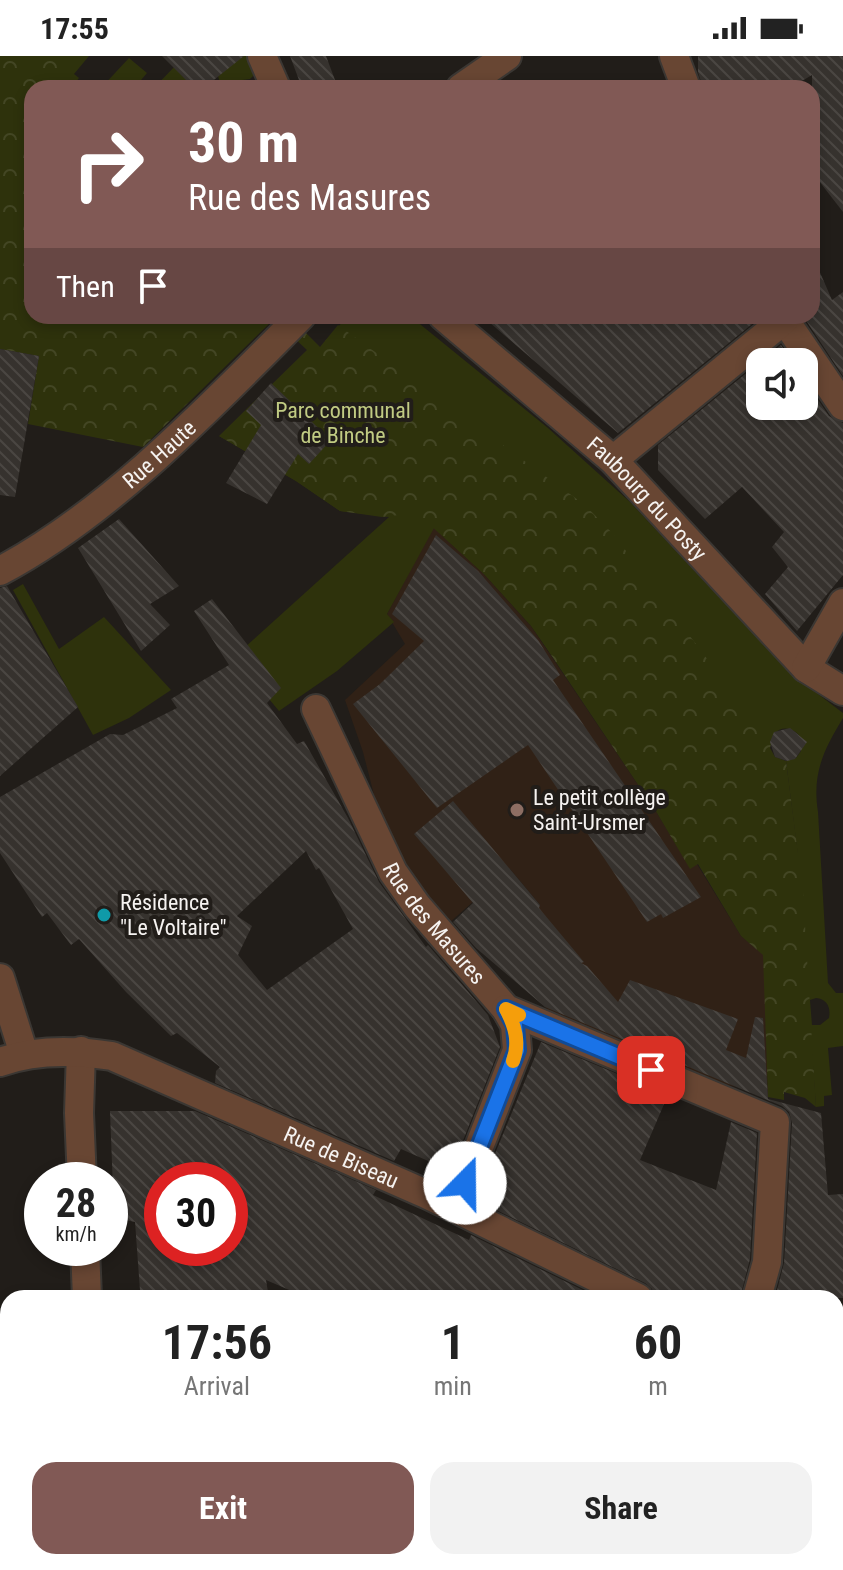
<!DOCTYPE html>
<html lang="en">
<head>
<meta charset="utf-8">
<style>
  :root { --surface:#fff; --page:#f2f2f2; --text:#222; --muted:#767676; --accent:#815955 }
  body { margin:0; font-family:"Roboto Condensed",sans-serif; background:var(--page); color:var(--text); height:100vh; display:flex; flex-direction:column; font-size:30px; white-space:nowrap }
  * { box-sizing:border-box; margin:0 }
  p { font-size:26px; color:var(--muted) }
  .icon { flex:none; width:44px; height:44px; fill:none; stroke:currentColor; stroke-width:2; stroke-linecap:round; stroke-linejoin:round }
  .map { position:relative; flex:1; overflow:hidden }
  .details { position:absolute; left:0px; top:1234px; width:844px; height:280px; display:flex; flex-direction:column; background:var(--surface); border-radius:24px 24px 0 0; box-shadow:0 4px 12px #0003 }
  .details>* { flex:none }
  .top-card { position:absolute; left:24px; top:24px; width:796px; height:244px; border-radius:24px; box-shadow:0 4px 12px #0003; background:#815955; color:#fff; overflow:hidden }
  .tools { position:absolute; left:746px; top:292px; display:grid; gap:16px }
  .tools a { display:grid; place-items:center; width:72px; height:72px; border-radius:16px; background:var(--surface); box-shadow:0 4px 12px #0003; font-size:40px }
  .speed { position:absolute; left:24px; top:1106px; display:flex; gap:16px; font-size:40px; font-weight:700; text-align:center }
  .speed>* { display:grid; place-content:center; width:104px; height:104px; border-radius:50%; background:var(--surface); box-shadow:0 4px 12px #0003; line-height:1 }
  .speed small { font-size:20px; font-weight:400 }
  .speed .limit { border:12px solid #d22; background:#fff; color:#111 }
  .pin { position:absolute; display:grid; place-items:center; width:68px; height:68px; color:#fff; margin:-34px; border-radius:16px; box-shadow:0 4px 12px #0006 }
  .me { position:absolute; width:88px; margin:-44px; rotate:22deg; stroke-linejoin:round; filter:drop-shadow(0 0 6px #0008) }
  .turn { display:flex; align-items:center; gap:28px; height:168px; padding:0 32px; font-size:36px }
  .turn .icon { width:104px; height:104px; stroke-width:2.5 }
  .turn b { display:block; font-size:56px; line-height:68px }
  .then { display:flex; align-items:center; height:76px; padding:0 32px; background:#0003; gap:16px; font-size:30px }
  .eta { display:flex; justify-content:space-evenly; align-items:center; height:136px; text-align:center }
  .eta b { font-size:48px; font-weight:700; line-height:56px }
  .button { display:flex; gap:16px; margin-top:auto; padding:16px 32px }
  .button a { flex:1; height:92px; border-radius:24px; background:var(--accent); color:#fff; font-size:32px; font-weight:700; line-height:92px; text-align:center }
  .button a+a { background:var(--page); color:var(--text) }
  .status { display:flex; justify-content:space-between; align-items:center; height:56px; padding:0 40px; background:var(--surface); direction:ltr }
  .status svg { height:22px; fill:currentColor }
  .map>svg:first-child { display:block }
  .education { fill:#302116 }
  .grass { fill:#2e320c; fill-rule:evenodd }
  .park { fill:url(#park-crowns) }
  .building { fill:url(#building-back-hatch); fill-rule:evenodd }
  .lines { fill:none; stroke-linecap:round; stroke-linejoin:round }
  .street-casing { stroke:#3b3733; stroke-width:32 }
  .street { stroke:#684633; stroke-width:28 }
  .route-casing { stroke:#114b97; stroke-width:20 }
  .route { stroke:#1a73e8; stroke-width:14 }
  .slow { stroke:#f59e0b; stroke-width:14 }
  .education-dot { fill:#8d6e63; stroke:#211d19; stroke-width:3 }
  .culture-dot { fill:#0f9aa8; stroke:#211d19; stroke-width:3 }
  .labels { text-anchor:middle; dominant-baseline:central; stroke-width:8; stroke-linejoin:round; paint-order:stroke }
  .park-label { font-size:22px; fill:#c1cb83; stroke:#211d19 }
  .street-label { font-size:22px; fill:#f6f3f1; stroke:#211d19 }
  .poi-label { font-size:22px; fill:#f6f3f1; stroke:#211d19; text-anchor:start }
</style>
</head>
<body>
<div class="status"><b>17:55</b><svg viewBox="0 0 49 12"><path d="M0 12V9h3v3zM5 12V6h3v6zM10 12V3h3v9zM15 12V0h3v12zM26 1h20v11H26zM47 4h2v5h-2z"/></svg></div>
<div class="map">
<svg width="843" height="1514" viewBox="0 0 843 1514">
  <defs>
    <pattern id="park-crowns" width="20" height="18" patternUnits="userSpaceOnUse" patternTransform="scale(2)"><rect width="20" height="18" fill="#2e320c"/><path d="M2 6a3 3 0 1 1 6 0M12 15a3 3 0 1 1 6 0" fill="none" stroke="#434624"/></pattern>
    <pattern id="building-back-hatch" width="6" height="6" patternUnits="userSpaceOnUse" patternTransform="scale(2)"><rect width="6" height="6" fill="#36322e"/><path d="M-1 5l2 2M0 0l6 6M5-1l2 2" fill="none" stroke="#4a4642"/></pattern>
  </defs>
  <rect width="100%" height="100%" fill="#211d19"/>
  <path class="education" d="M433,471L484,518L531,570L657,757L690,812L697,808L741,880L764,899L768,1041L746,1033L714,1026L560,964L544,950L524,874L540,849L510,813L448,868L402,815L381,766L363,696L345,644L405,588L387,558Z"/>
  <g class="grass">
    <path d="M55,0H89L74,18L79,22L71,32H48Z"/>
    <path d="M221,0H250L256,17L250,23L220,27L218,20Z"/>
    <path d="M129,2L147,17L136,30L137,32H101Z"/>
    <path d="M348,260H410L426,273L548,372L630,446L789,616L843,657V662C823,695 812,718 818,756L828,927L836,937H843V990L828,992L832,1039L824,1040V1050L816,1051L797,792L786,705L796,702L801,695L799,679C786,666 770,674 770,692L325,285ZM816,942C827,943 831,951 829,962L820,969H812L810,944Z"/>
    <path d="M219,380L343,394L547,548L564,617L531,570L484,518L434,472L387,558L394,566L337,615L279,655L234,601L389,461L340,455L296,425Z"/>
    <path d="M23,528L59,593L104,561L171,634L129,662L93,679L13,534Z"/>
  </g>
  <g class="park">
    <path d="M0,0H64L58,32H32V260H289L320,291L338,269L585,449L614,479L756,668L774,676L770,692L775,701L786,705L803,836L816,1051L805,1042L784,1036V1044L768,1041L763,899L741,880L698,808L690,813L657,757L531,569L484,518L417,457L382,461L340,455L296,425L219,380L307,294L274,263L143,391L28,368L39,300L0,293Z"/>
    <path d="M178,7L182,20L202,32H154Z"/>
  </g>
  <g class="building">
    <path d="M162,0H244L210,27L200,30L187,25Z"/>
    <path d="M290,0H326L338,32H302Z"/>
    <path d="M698,0H843V156L812,116V19L790,32H703L698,16Z"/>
    <path d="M812,198L832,244L843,236V320L803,260H812Z"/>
    <path d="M482,260H762L618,377Z"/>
    <path d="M781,289L793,306H760V350H804V323L829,360L843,367V519L797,575L765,538L788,511L772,491L784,476L742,431L705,463L658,414V389Z"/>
    <path d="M0,293L39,300L15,441L0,439Z"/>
    <path d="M271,327L331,384L309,408L298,398L267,448L226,427L261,369L246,355Z"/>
    <path d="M119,463L179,530L150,548L170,569L141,595L78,492Z"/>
    <path d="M436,479L478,515L538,584L560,619L553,624L701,841L663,862L661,858L647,866L528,689L437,752L353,648L380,628L424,585L392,558Z"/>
    <path d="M7,530L78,651L0,720V532Z"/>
    <path d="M212,543L281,632L267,647L297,688L304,685L348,762L379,826L426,891L428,889L488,959L500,991L451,1115L401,1093L394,1105L215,1027L216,1015L220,1011L177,977L171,980L126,936L79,883L71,889L47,857L42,861L0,797V741L110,678L123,679L177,652L171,643L229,609L194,555ZM306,795L316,814L319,812L353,873L267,934L238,899L252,870L237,860Z"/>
    <path d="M790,672L807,686L795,703L787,705L775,701L770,686L774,676Z"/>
    <path d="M453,745L540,849L539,852L584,906L581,907L587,910L618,946L630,924L738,963L726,994L746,1002L755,961L763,962L768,1043L821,1057L828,1139L843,1138V1242H775L784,1207L792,1067L789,1056L782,1050L545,951L476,892L453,866L473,847L414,778Z"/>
    <path d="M541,986L668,1039L640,1104L716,1134L731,1066L757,1077L750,1203L740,1242H655L652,1233L645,1227L482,1147L488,1131L482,1129Z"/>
    <path d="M110,1055H195L376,1134L373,1139L469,1184L471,1179L599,1242H308L266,1224L269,1242H153L152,1234H140L135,1166L125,1164L124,1134L113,1133ZM162,1124H230V1192H162Z"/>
  </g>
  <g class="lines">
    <defs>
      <g id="street">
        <path d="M262,0L276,32"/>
        <path d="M674,0L686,32"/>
        <path d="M461,32L507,0"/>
        <path id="s1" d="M443,260L613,404L806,612L843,635"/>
        <path d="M782,260L843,350"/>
        <path d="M613,404L784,264"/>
        <path id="s2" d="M0,515C111,456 212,349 301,260"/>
        <path d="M806,612L843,547"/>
        <path id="s3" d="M316,653L393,816L417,850L506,953L775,1066L767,1206L757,1242"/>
        <path d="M0,922L24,998"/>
        <path d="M81,995L79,1057L82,1124"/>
        <path id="s4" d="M0,1006C36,993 74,994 112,1000L426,1138L638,1242"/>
        <path d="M455,1152L517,994L515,969L506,953"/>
        <path d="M85,1192L87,1242"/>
        <path d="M836,1292L843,1291"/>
        <path d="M73,1514L74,1506"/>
        <path d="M426,1514L434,1506"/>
      </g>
    </defs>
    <use href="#street" class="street-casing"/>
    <use href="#street" class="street"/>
  </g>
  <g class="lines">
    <defs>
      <path id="route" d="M465,1127L517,994L515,969L506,953L651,1014"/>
    </defs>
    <use href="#route" class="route-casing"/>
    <use href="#route" class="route"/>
    <path class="slow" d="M513,1005C520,986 515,970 506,953L519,959"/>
  </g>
  <circle class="education-dot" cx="517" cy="754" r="8"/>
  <circle class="culture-dot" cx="104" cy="859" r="8"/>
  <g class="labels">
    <g class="park-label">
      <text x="343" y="354">Parc communal<tspan x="343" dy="25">de Binche</tspan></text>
    </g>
    <g class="street-label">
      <text stroke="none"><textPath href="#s2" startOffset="198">Rue Haute</textPath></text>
      <text stroke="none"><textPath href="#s1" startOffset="274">Faubourg du Posty</textPath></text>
      <text stroke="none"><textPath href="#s3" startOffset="246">Rue des Masures</textPath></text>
      <text stroke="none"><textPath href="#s4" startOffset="364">Rue de Biseau</textPath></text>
    </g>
    <g class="poi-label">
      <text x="533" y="741">Le petit collège<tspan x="533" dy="25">Saint-Ursmer</tspan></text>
      <text x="120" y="846">Résidence<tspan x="120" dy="25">"Le Voltaire"</tspan></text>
    </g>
  </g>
</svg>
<div class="tools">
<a><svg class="icon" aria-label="sound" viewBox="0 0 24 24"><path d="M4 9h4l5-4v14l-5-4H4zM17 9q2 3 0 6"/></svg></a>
</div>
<div class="speed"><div>28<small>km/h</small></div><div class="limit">30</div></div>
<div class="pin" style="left:651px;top:1014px;background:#d93025"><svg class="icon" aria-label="arrive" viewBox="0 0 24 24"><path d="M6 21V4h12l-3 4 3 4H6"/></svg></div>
<svg class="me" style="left:465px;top:1127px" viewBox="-20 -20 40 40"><circle r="19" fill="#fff"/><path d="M0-13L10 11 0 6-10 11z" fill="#1a73e8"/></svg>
<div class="top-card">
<div class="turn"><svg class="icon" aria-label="right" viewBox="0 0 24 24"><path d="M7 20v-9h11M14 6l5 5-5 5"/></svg><div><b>30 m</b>Rue des Masures</div></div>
<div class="then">Then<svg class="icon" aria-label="arrive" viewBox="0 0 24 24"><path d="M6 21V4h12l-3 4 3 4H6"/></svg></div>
</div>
<section class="details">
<div class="eta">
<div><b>17:56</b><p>Arrival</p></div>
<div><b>1</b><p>min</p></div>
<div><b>60</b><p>m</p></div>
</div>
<div class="button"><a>Exit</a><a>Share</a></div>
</section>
</div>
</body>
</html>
